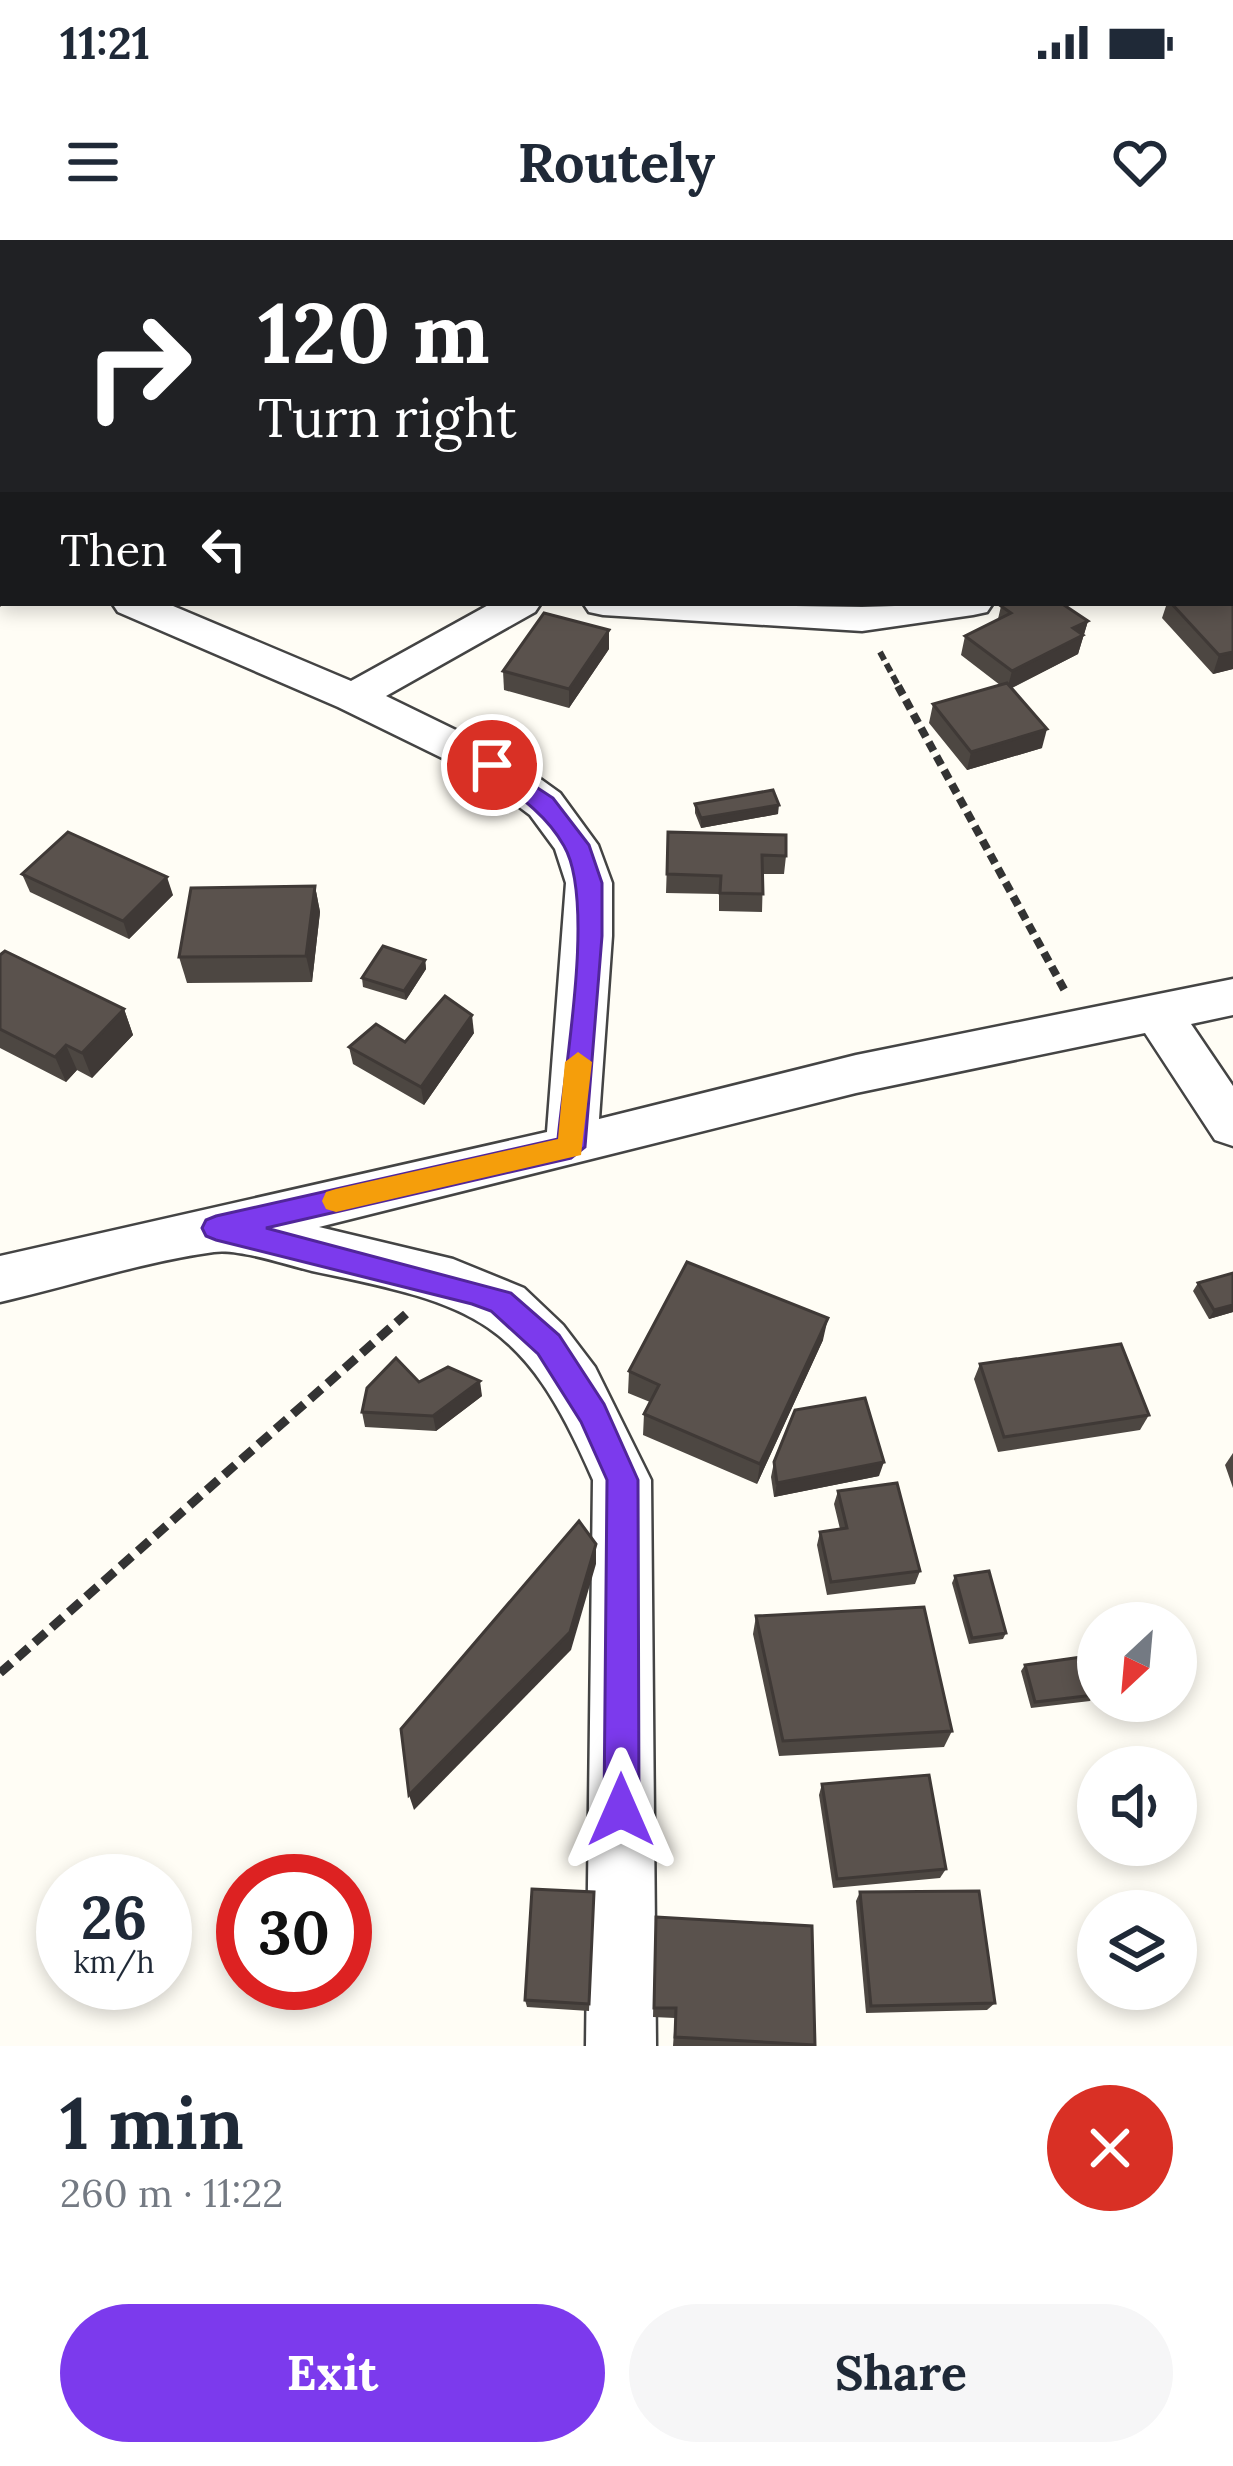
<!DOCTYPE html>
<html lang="en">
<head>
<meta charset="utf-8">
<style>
  :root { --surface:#fff; --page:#f6f6f7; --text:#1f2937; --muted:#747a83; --accent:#7c3aed }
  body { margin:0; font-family:Lora,serif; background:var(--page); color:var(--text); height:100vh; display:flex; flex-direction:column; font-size:45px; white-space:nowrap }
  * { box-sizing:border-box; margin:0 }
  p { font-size:39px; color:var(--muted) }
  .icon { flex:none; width:66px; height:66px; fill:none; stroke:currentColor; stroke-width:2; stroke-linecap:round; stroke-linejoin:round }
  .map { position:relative; height:1806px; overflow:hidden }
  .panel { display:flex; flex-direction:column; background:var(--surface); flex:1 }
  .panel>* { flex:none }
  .hud { position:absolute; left:0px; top:0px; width:1233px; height:366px; box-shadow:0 6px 18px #0003; background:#202124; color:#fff; overflow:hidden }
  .needle { width:78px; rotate:206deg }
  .buttons { position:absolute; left:1077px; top:1362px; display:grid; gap:24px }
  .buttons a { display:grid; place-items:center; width:120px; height:120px; border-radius:50%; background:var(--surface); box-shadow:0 6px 18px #0003; font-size:60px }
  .speed { position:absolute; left:36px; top:1614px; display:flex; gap:24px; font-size:60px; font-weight:700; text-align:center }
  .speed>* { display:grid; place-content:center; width:156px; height:156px; border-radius:50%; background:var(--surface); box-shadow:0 6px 18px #0003; line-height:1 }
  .speed small { font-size:30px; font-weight:400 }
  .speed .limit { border:18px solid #d22; background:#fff; color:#111 }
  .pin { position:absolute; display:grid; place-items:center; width:102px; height:102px; color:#fff; margin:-51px; border:6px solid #fff; border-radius:50%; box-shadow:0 3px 12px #0007 }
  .me { position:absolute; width:132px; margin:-66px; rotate:0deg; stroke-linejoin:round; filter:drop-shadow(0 0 9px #0008) }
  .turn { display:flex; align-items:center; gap:42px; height:252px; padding:0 60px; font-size:54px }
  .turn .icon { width:156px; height:156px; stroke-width:2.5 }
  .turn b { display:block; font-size:84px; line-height:102px }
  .then { display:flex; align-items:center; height:114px; padding:0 60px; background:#0003; gap:24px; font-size:45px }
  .round { display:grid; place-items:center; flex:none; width:126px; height:126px; border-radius:63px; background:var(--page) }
  .headline { display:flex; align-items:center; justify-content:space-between; height:204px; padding:0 60px }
  h1 { font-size:72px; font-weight:700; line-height:90px }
  .cta { display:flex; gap:24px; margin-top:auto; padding:24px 60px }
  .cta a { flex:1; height:138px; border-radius:72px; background:var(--accent); color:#fff; font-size:48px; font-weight:700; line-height:138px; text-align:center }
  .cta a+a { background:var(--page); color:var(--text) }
  .status { display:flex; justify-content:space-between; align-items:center; height:84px; padding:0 60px; background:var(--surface); direction:ltr }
  .status svg { height:33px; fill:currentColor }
  header { display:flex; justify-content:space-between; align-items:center; height:156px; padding:0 60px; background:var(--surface); font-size:54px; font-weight:700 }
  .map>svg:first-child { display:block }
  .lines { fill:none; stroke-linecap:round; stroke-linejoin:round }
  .minor-casing { stroke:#444; stroke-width:5 }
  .path-far2 { stroke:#333; stroke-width:6; stroke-dasharray:9 4.5; stroke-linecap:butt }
  .path-far1 { stroke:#333; stroke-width:8; stroke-dasharray:10 6; stroke-linecap:butt }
  .path { stroke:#333; stroke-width:9; stroke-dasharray:15 8; stroke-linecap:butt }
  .minor { fill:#fff; fill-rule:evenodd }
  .wall { fill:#4d4742 }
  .shaded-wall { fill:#3f3936 }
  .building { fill:#5a524d; stroke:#3f3936; stroke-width:3 }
  .route { fill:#7c3aed; stroke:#51269a; stroke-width:3 }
  .slow { fill:#f59e0b }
</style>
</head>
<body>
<div class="status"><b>11:21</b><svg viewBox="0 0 49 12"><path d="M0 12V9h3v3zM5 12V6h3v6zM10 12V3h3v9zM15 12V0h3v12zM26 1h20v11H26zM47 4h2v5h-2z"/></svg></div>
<header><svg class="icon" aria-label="menu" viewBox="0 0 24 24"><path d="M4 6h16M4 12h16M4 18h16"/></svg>Routely<svg class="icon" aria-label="heart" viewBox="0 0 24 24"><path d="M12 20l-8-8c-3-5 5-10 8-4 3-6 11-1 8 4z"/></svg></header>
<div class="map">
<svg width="1233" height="1806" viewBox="0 0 1233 1806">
  <rect width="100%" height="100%" fill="#fffdf5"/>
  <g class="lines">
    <defs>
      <g id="minor">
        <path d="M993,0H1031L991,3Z"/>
        <path d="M1233,84V104L1230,105V85Z"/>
        <path d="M0,305L3,306V330L0,329Z"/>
        <rect x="1230" y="313" width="3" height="24"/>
        <path d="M112,363H166L351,441L492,363H541L535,372L386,456L507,515L560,553L598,605L612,643V696L599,879L856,815L1233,739V775L1191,784L1233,846V906L1215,900L1145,793L856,853L319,987L453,1019L524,1048L563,1085L595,1127L651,1240L656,1806H586L593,1240C523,1078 476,1065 312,1031C287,1025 237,1008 214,1012C142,1022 70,1046 0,1062V1016L547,892L566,643L555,609L530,575L477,535L338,467L118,372Z"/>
        <path d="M583,363L862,367L993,363L987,372L973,375L862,391L603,375L589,372Z"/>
      </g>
    </defs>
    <use href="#minor" class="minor-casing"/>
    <path class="path-far2" d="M880,412L900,449"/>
    <path class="path-far1" d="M898,446L1065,751"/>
    <path class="path" d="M0,1433L406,1074"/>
    <use href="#minor" class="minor"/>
  </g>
  <g class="wall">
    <path d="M1233,107V137L1230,135V108Z"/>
    <path d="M1233,352V429L1213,434L1162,378L1167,363H1230Z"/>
    <path d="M1001,366L1088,381L1078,414L1012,448L1042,508L967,530L929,483L933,464L1000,445L961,415L965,396L998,379Z"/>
    <path d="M609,409L569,468L504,450L503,431Z"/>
    <path d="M695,564L778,574L701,588L695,573Z"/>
    <path d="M668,592L786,616L784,634H763L762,672L719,671V654L666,653Z"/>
    <path d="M22,634L173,655L129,699L30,652Z"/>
    <path d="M315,646L320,672L312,742L187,743L179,717Z"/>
    <path d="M0,715L124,769L133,795L92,838L77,830L66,842L0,808Z"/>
    <path d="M425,720L426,729L406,760L363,747L362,738Z"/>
    <path d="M474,793L424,865L353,824L349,807L405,802Z"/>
    <path d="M1233,1033V1072L1209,1079L1193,1051L1198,1043Z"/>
    <path d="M823,1100L757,1244L643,1195L644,1174L650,1162L628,1153L629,1131Z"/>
    <path d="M980,1124L1149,1175L1140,1190L998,1212L974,1139Z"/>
    <path d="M419,1142L482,1156L436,1191L365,1187L362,1172Z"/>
    <path d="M1233,1213V1248L1225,1225Z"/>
    <path d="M774,1222L879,1236L774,1257L771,1237Z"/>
    <path d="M838,1251L920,1331L915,1344L827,1355L817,1305L820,1292L840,1289L834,1264Z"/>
    <path d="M955,1336L1006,1393L1003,1399L969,1404L952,1343Z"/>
    <path d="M756,1376L952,1491L944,1507L779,1516L753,1394Z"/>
    <path d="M1025,1425L1094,1455L1090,1461L1031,1468L1021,1431Z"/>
    <path d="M822,1544L946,1629L940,1638L833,1648L819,1555Z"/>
    <path d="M860,1652L995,1763L987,1770L866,1773L856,1661Z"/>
    <path d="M594,1661L589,1771L527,1767L525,1760Z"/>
    <path d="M655,1689L814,1806H673L675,1778L653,1777Z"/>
  </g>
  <g class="shaded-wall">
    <path d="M669,0H692L689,3H666Z"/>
    <path d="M3,339L4,363L0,367V342Z"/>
    <path d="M1088,381L1078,414L1007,450L1012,431L1073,388Z"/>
    <path d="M609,390V409L569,468V449Z"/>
    <path d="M1233,412V429L1213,434L1219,415Z"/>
    <path d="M1047,489L1042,508L967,530L971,512Z"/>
    <path d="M779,565L778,574L701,588V578Z"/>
    <path d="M167,637L173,655L129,699L123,681Z"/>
    <path d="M315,646L320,672L312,742L306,716Z"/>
    <path d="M425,720L426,729L406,760L404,751Z"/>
    <path d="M124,769L133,795L92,838L82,813Z"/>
    <path d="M472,775L474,793L424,865L421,847Z"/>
    <path d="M66,805L77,830L66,842L55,817Z"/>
    <path d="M1233,1065V1072L1209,1079L1214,1070Z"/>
    <path d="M828,1078L823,1100L757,1244L760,1224Z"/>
    <path d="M480,1141L482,1156L436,1191L433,1176Z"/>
    <path d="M884,1222L879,1236L774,1257L777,1243Z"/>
    <path d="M596,1304V1324L571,1410L414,1570L409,1555Z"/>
  </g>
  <g class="building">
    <path d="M498,0H669L666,3L496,2Z"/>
    <path d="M1046,0H1123L1121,3H1043Z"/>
    <path d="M3,231V249L0,248V233Z"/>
    <path d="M1230,349L1233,352V412L1219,415L1171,363H1230Z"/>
    <path d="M1007,363H1061L1088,381L1073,388L1083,395L1012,431L965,396L1011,373L1001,366Z"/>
    <path d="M544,373L609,390L569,449L503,431Z"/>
    <path d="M1007,443L1047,489L971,512L933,464Z"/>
    <path d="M773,550L779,565L701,578L695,564Z"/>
    <path d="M68,592L167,637L123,681L22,634Z"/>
    <path d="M668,592L786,595V616L762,615L763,654L720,653L721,636L667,634Z"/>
    <path d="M315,646L306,716L179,717L191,648Z"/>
    <path d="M383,706L425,720L404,751L362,738Z"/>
    <path d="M5,711L124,769L82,813L66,805L55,817L0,789V715Z"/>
    <path d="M445,756L472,775L421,847L349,807L376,784L405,802Z"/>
    <path d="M687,1022L828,1078L760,1224L644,1174L659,1145L629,1131Z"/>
    <path d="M1233,1033V1065L1214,1070L1198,1043Z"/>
    <path d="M1121,1104L1149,1175L1004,1197L980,1124Z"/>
    <path d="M396,1118L419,1142L448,1127L480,1141L433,1176L362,1172L367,1148Z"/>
    <path d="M865,1158L884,1222L777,1243L774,1222L795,1170Z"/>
    <path d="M897,1243L920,1331L831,1342L820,1292L847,1288L838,1251Z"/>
    <path d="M579,1281L596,1304L570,1392L409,1555L401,1489Z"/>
    <path d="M989,1331L1006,1393L972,1398L955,1336Z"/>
    <path d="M924,1367L952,1491L783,1501L756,1376Z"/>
    <path d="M1082,1417L1094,1455L1035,1462L1025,1425Z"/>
    <path d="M929,1535L946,1629L837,1639L822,1544Z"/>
    <path d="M532,1649L594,1652L589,1764L525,1760Z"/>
    <path d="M979,1651L995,1763L871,1766L860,1652Z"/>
    <path d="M656,1677L812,1686L815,1805L675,1797L676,1768H654Z"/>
  </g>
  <path class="route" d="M492,518L553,558L589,605L602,643V696L585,907L571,918L266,988L511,1053L559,1095L604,1164L638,1240L639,1570L634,1583L621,1588L609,1583L604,1570L607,1240L581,1182L538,1114L491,1071L472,1064L216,1000L206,996L202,988L206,980L216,976L558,899C564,832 596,661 564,606C545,572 514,553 484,531L480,525Z"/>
  <path class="slow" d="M578,812L592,822L581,915L336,972L326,969L322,961L326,952L336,949L558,899L565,822Z"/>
</svg>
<div class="buttons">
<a><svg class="needle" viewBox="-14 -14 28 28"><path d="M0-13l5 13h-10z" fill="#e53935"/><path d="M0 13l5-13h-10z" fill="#747a83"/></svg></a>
<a><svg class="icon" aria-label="sound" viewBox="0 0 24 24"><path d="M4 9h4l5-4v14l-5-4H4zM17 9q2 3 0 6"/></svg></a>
<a><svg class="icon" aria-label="layers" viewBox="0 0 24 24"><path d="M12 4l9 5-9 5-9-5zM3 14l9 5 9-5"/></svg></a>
</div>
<div class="speed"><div>26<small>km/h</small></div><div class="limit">30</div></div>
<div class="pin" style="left:492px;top:525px;background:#d93025"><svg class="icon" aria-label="arrive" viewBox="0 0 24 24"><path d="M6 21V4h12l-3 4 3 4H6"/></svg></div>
<svg class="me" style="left:621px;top:1570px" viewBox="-20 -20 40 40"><path d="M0-17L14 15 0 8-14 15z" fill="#7c3aed" stroke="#fff" stroke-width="4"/></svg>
<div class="hud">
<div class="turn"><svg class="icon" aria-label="right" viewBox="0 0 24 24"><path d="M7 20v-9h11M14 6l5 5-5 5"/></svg><div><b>120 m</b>Turn right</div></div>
<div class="then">Then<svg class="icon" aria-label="left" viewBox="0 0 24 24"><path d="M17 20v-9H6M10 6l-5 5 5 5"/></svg></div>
</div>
</div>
<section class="panel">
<div class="headline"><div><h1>1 min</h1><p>260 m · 11:22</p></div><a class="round" style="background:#d93025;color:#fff"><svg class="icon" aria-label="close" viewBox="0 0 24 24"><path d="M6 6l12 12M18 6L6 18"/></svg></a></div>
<div class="cta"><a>Exit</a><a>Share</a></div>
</section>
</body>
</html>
